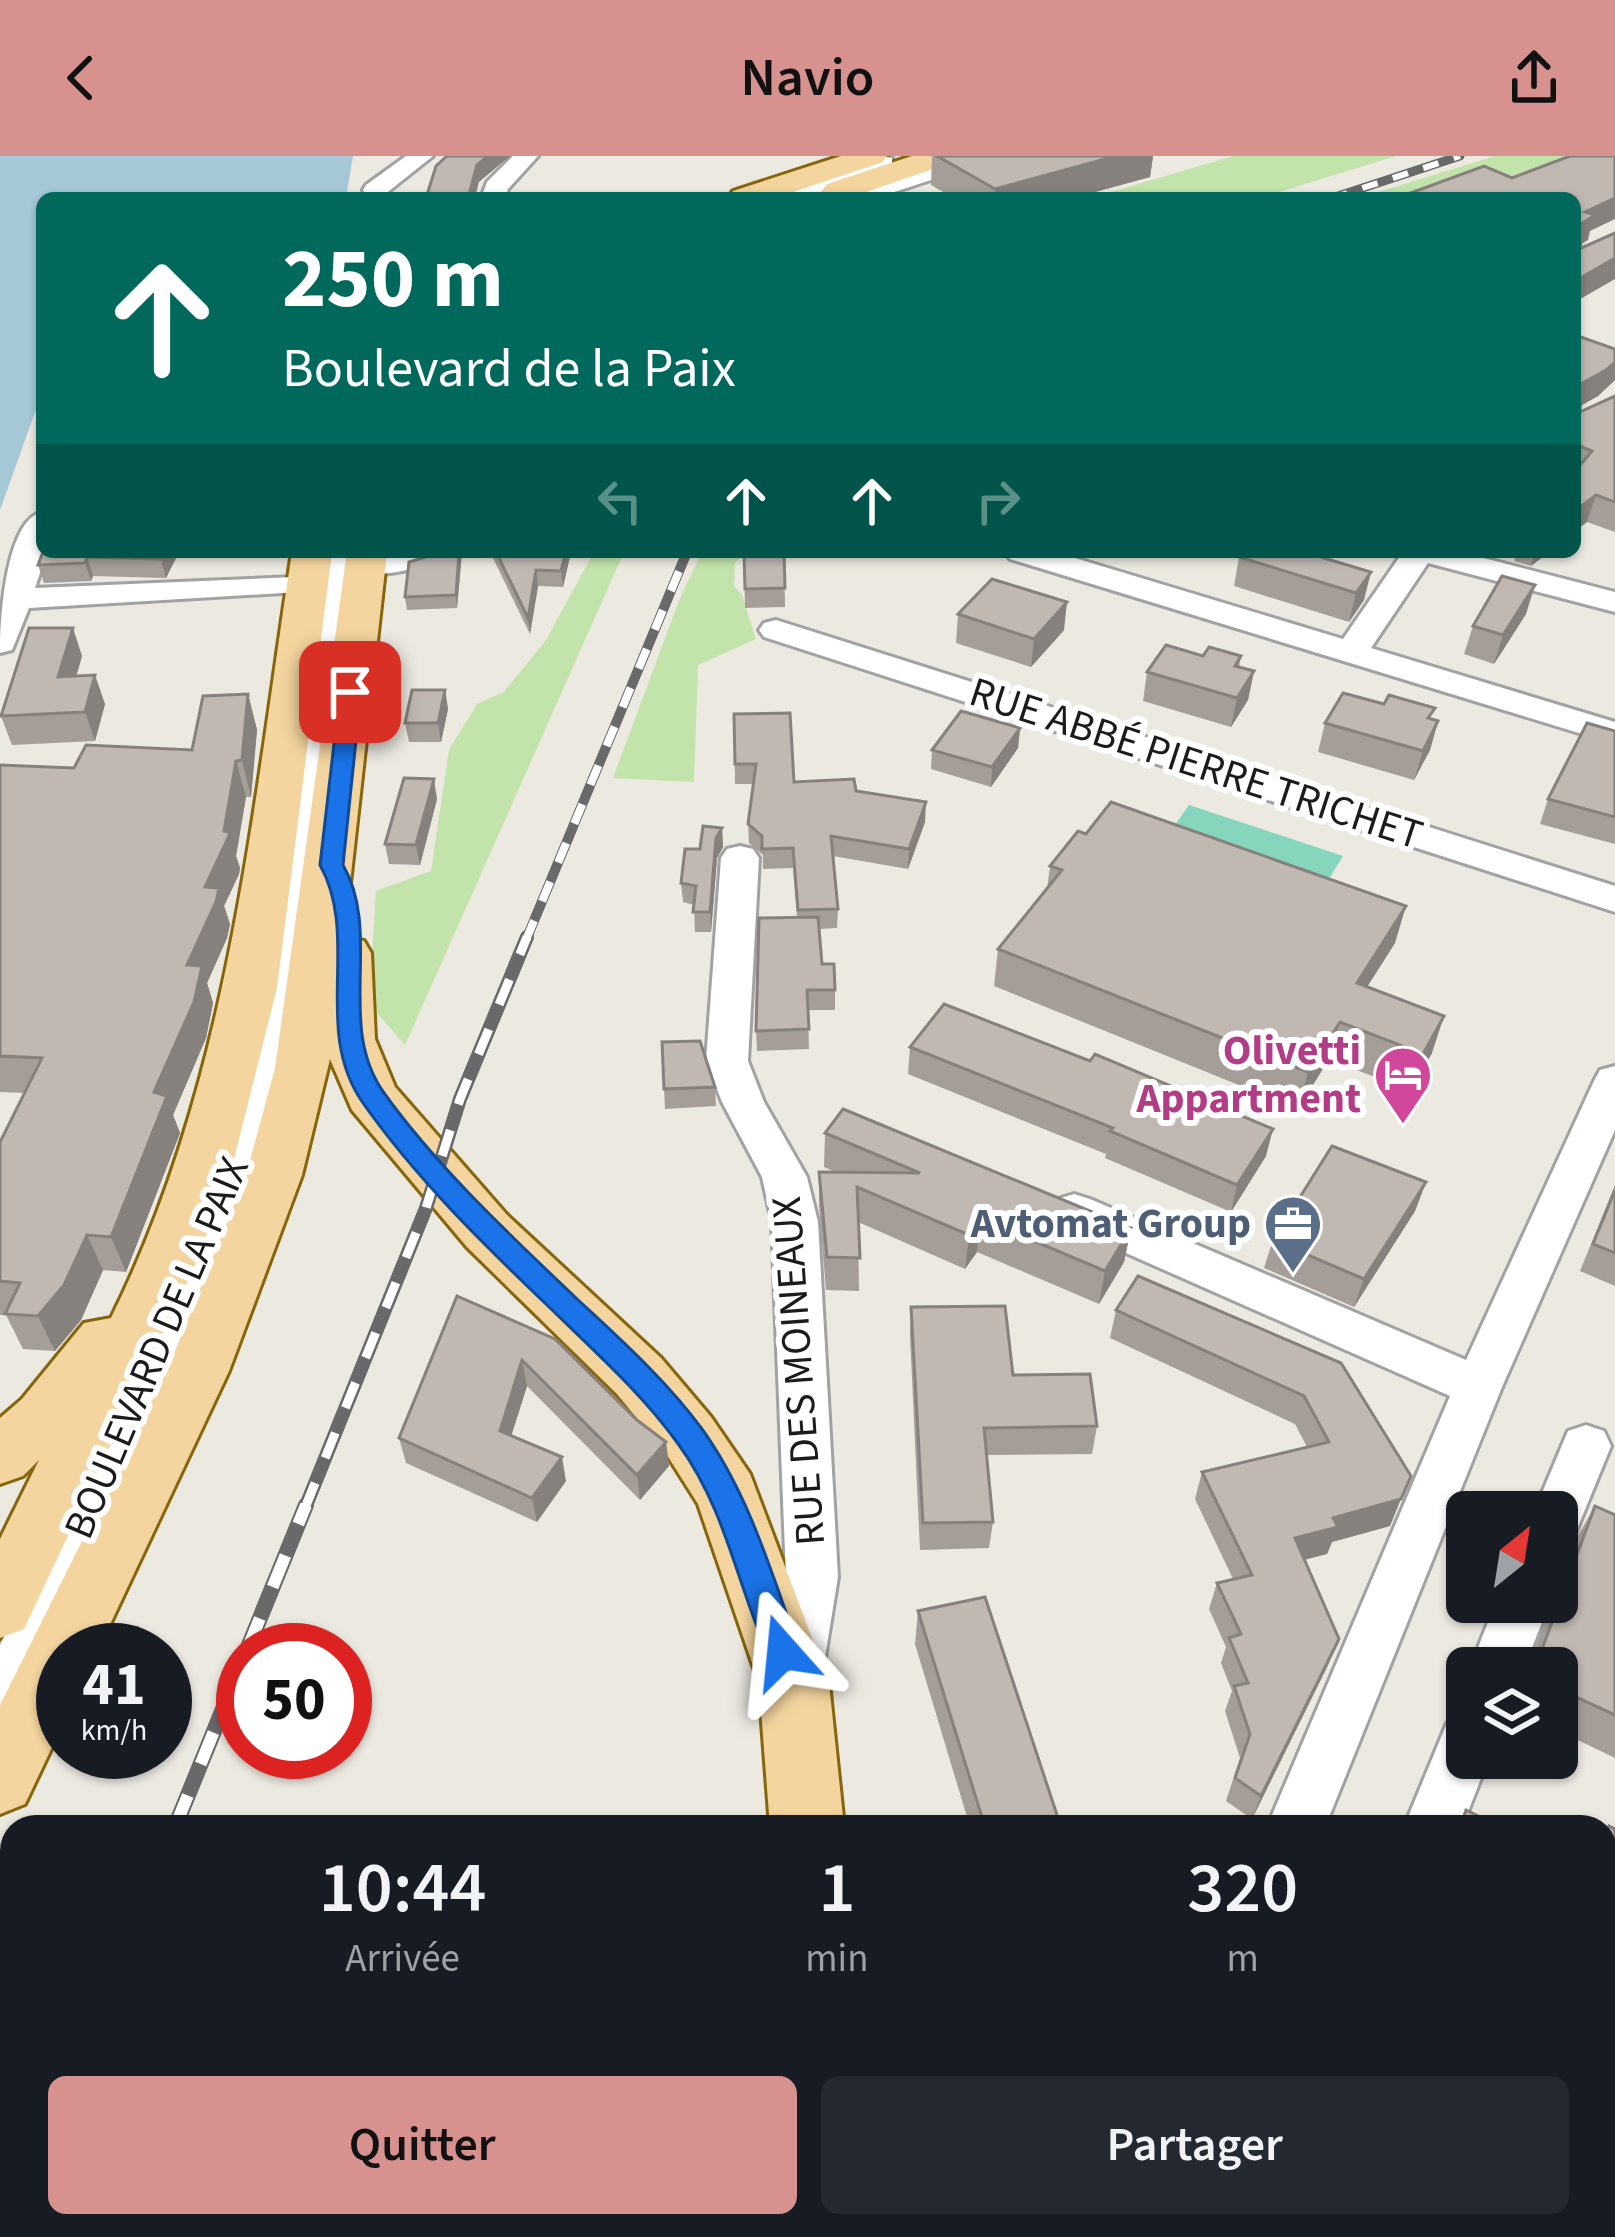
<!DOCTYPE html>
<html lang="fr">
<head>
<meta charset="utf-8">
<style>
  :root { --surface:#171b24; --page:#242831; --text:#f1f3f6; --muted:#9ea1a6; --accent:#d7918e }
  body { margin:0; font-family:"Source Sans 3",sans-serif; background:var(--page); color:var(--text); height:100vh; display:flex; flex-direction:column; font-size:45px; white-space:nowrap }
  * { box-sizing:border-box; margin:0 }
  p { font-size:39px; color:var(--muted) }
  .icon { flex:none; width:66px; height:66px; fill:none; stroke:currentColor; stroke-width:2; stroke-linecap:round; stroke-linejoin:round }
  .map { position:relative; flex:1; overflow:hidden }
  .drawer { position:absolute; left:0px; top:1659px; width:1617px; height:423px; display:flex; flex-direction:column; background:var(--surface); border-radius:36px 36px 0 0; box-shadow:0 3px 9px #0004 }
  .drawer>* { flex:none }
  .guide { position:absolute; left:36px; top:36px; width:1545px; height:366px; border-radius:18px; box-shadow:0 3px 9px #0004; background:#00695c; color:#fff; overflow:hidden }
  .needle { width:78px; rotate:30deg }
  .controls { position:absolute; left:1446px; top:1335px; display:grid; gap:24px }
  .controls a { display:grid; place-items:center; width:132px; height:132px; border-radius:18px; background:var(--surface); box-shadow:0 3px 9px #0004; font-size:60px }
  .speed { position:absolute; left:36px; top:1467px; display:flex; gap:24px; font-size:60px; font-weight:700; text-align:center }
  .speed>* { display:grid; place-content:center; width:156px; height:156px; border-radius:50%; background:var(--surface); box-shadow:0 3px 9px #0004; line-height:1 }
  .speed small { font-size:30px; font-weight:400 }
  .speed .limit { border:18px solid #d22; background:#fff; color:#111 }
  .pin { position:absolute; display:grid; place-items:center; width:102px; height:102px; color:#fff; margin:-51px; border-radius:24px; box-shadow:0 6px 18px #0006 }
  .me { position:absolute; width:132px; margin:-66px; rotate:342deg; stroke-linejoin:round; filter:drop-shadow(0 0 9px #0008) }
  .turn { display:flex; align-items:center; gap:42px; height:252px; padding:0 48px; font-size:54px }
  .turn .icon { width:156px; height:156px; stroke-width:2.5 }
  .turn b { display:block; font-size:84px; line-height:102px }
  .lanes { display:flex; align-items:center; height:114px; padding:0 48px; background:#0003; justify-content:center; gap:60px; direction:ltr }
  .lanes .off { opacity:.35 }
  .eta { display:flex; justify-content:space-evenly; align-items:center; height:204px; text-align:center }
  .eta b { font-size:72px; font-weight:600; line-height:84px }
  .primary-button { display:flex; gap:24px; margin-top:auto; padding:24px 48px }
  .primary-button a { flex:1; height:138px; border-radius:18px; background:var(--accent); color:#111; font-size:48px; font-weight:600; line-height:138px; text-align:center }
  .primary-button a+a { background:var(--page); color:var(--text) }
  header { display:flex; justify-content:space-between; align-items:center; height:156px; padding:0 48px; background:var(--accent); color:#111; font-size:54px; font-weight:600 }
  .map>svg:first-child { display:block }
  .grass { fill:#c2e3aa }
  .pitch { fill:#85d6bc }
  .water { fill:#a5c8d7 }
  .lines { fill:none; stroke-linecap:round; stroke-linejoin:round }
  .minor-casing { stroke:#a2a2a2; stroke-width:6 }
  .major-casing { stroke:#87660b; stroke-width:6 }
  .minor { fill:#fff; fill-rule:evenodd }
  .major { fill:#f4d59f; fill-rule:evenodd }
  .rail-far3-casing { stroke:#696969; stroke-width:9 }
  .rail-far2-casing { stroke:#696969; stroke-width:10 }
  .rail-far1-casing { stroke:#696969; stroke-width:14 }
  .rail-casing { stroke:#696969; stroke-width:16 }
  .rail-far3 { stroke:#fff; stroke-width:6; stroke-dasharray:16; stroke-linecap:butt }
  .rail-far2 { stroke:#fff; stroke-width:8; stroke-dasharray:21; stroke-linecap:butt }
  .rail-far1 { stroke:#fff; stroke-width:9; stroke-dasharray:27; stroke-linecap:butt }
  .rail { stroke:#fff; stroke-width:12; stroke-dasharray:34; stroke-linecap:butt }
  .wall { fill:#a59e98 }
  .shaded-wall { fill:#86817c }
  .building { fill:#c0b8b1; stroke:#86817c; stroke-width:3 }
  .route { fill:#1a73e8; stroke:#114b97; stroke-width:3 }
  .labels { text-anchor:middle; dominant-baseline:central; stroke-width:12; stroke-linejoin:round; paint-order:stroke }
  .street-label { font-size:42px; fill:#1b1b1b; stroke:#fff }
  .hotel-label { font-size:42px; font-weight:bold; fill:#b23c85; stroke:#fff; text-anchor:end }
  .service-label { font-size:42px; font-weight:bold; fill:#4e5e75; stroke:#fff; text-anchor:end }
</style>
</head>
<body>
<header><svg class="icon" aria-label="back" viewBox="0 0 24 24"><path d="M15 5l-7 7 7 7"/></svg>Navio<svg class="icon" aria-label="share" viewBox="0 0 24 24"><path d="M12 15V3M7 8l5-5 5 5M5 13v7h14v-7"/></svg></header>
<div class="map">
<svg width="1615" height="2081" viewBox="0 0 1615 2081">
  <rect width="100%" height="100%" fill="#ece9e1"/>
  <g class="grass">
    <path d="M1233,0H1396L1260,42L1227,37L1208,42H1091Z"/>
    <path d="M1495,0H1615L1588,15L1501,21L1444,42H1359Z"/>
    <path d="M594,396H624L405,889L369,848L376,735L431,715L449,594L477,548L504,536L546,484Z"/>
    <path d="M702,396H746L735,407L734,430L742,439L756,483L698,509L694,626L613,622L680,442Z"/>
  </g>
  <path class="pitch" d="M1189,649L1343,700L1313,749L1156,696Z"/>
  <path class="water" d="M0,0H353L346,42H42V237L0,354Z"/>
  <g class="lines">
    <defs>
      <g id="minor">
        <path d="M406,0H433L384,39H366L363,34L366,29Z"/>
        <path d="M513,0H538L508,33L505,42H481L487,26Z"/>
        <path d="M882,0L892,2V12L803,42H766L769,37Z"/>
        <path d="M957,0H993L989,5L876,42H839L842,37Z"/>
        <path d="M42,356V396H47L35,432L318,420L321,396H353L352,402L452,396L447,403C418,411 379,426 351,412L297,836L258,1023L183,1204L20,1566L0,1574V1489L135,1204L214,1023L257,836L315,435L29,452L12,494L0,497C0,465 5,365 42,356Z"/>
        <path d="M1005,396H1055L1343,483L1403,396H1460L1615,436V456L1428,407L1371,492L1615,566V588L1010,403Z"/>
        <path d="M776,464L1615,730V756L764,481L759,474L764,467Z"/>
        <path d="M740,690L753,693L759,702L748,905L764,946L807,1021L818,1066L838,1421L822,1520L814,1538L795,1545L776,1538L768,1520L786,1421L772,1066L762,1021L722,946L706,905L721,702L727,693Z"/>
        <path d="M1615,910V974L1502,1231L1325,1671H1267L1450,1240L1058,1067L1051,1055L1058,1043L1074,1038L1090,1043L1466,1204L1594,925L1600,914Z"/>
        <path d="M1586,1269L1604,1275L1611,1290L1575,1378L1557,1384V1356H1534L1568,1275Z"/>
        <path d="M1496,1446H1550L1524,1512H1470Z"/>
        <path d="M1467,1560V1602H1489L1462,1671H1404L1447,1567Z"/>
        <path d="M1605,2056L1615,2081H1533L1528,2070H1605Z"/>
        <path d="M433,2070H501L496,2081H428Z"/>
        <path d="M1097,2070H1163L1159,2081H1093Z"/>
        <path d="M1238,2070H1304L1300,2081H1234Z"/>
      </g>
      <g id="major">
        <path d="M841,0H887L883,6L775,42H728L733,35Z"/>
        <path d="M912,0H957L953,6L849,42H827L822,35L827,28Z"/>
        <path d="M292,396H332L277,832L231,1015L194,1112L24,1473L0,1482V1383L39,1304L23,1320L0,1328V1262L22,1243L84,1167L111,1162C230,923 252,656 292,396Z"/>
        <path d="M347,396H387L344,781L364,785L371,797L375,883L395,931L507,1059L661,1202L711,1261L750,1318L829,1527L844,1671H770L759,1527L698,1348L667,1299L617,1238L467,1091L352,954L330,903L302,1019L229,1215L98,1494H63V1568L25,1648L0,1658V1549L167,1215L246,1019L275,912Z"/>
        <rect x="800" y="2070" width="84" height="11"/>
      </g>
    </defs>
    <use href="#minor" class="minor-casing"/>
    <use href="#major" class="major-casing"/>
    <use href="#minor" class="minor"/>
    <use href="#major" class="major"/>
    <defs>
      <path id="rail-far3" d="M1332,42L1460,0"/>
      <path id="rail-far2" d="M526,784L687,396"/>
      <path id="rail-far1" d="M305,1352L426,1052L460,943L527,781"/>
      <g id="rail">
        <path d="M247,1494L306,1349"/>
        <path d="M175,1671L243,1504"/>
        <path d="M9,2081L13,2070"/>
      </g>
    </defs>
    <use href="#rail-far3" class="rail-far3-casing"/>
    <use href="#rail-far2" class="rail-far2-casing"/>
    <use href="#rail-far1" class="rail-far1-casing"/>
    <use href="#rail" class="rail-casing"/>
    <use href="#rail-far3" class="rail-far3"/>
    <use href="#rail-far2" class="rail-far2"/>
    <use href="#rail-far1" class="rail-far1"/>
    <use href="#rail" class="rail"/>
  </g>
  <g class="wall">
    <path d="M932,0H1153L1150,21L1073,42H954L931,29Z"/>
    <path d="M1575,179L1615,193V224L1598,240L1580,250V256L1615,240V376L1587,366L1575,375Z"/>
    <path d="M43,396H179L166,422L93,420L91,425L44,427L38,409Z"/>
    <path d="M462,396L457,452L407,454L405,441Z"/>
    <path d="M490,396H571L563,431L538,430L530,478Z"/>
    <path d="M744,396H784L785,451L745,452Z"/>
    <path d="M1304,396L1364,444L1349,466L1234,430L1239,401Z"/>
    <path d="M1517,396H1549L1531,410L1514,405Z"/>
    <path d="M958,458L1064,474L1031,511L956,487Z"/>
    <path d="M1526,458L1494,508L1464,498L1473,470Z"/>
    <path d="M82,500L76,520L105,548L95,585L12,589L1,560Z"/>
    <path d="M1203,500H1241L1239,511L1254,515L1248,544L1231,571L1143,545L1147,516Z"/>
    <path d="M445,534L448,553L441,586H409L405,567Z"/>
    <path d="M248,538L257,574L251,641H246L236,700L240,712L239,718L224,750L230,768L227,782L207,827L213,847L206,882L173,959L180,977L126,1116L103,1114L81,1164L55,1195L23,1193L6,1159H0V986L25,937L0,936V609L74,612L192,594Z"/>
    <path d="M734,558L794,626L856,635L925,666L908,713L833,700L838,753L837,772L819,773L822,808L835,834V854H808L809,893L757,895L756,875L797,761L793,712L763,713V699L749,687L748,668L754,628H735Z"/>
    <path d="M1432,564L1438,565L1430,594L1414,624L1318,596L1325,567Z"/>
    <path d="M1020,572L1018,592L991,631L931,613L932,594Z"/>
    <path d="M1615,575V688L1540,668L1548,643Z"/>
    <path d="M437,643L420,709L389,708L385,688Z"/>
    <path d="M722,672L723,691L717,702L711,776H695L694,749L683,746L681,727L700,693Z"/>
    <path d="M1050,710L1395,787L1367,831L1432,897L1410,935L1329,903L1298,953L994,830L998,793L1047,733Z"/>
    <path d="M910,891L1266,1000L1231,1056L1105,1002L1106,998L908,918Z"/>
    <path d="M715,931L716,950L665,953L664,933Z"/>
    <path d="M825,977L1131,1072L1124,1106L1099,1148L977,1096L965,1113L858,1066L859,1135L826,1134L819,1050V1016H835L824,1011Z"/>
    <path d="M1426,1026L1415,1055L1354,1151L1264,1112L1273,1084Z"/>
    <path d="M1615,1029V1130L1580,1115Z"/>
    <path d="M457,1140L666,1286L669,1310L640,1344L527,1230L511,1280L566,1325L537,1366L406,1307L399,1282Z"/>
    <path d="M911,1151L1013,1219L1097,1270L1092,1298L987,1299L993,1366L989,1392L920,1394L910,1179Z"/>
    <path d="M1116,1154L1341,1207L1390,1370L1332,1386L1327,1398L1304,1404L1328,1509L1252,1663L1226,1645L1240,1602L1225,1555L1232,1535L1221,1507L1226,1491L1209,1453L1217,1427L1233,1423L1195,1343L1202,1316L1307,1291L1295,1268L1110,1182Z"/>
    <path d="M1595,1350L1615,1359V1602L1557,1574V1512H1528L1552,1446H1557V1433L1575,1385Z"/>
    <path d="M918,1455L1061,1671H970L915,1488Z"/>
    <path d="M1609,1670L1615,1673V2034L1605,2029V1676Z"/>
    <path d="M732,2070H774V2081H752Z"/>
    <path d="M1313,2070H1466L1484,2080L1495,2070H1527L1547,2081H1309Z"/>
  </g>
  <g class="shaded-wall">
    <path d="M488,0H510L479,26L475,42H468L477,9Z"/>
    <path d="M1116,0H1153L1150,21L1073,42H994L995,33Z"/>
    <path d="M1615,42V63L1590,75L1588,84L1575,92L1578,70L1585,56Z"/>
    <path d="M1615,102V123L1575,146V125Z"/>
    <path d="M1615,206V224L1598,240L1575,253L1581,228Z"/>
    <path d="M1596,339L1587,366L1575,375V355Z"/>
    <path d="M165,396H179L166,422L161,403Z"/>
    <path d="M459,396H462L457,452L456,439Z"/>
    <path d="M566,396H571L563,431L561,415Z"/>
    <path d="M1535,396H1549L1531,410Z"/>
    <path d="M87,401L93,420L91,425L85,407Z"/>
    <path d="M536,414L538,430L530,478L528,462Z"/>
    <path d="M1371,416L1364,444L1349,466L1356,437Z"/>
    <path d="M1535,429L1526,458L1494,508L1503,479Z"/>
    <path d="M1067,446L1064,474L1031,511L1034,483Z"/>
    <path d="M73,472L82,500L68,550L58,521Z"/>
    <path d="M1254,515L1248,544L1231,571L1237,542Z"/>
    <path d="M95,519L105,548L95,585L85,556Z"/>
    <path d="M445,534L448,553L441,586L438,567Z"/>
    <path d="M248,538L257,574L251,641L242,604Z"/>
    <path d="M1438,565L1430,594L1414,624L1423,595Z"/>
    <path d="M1020,572L1018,592L991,631L992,611Z"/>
    <path d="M236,605L246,641L236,700L240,712L239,718L224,750L230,768L227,782L207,827L213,847L206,882L173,959L180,977L126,1116L111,1081L154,936L205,731L224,675Z"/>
    <path d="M434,623L437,643L420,709L416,689Z"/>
    <path d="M926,646L925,666L908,713L909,693Z"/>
    <path d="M722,672L723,691L717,702L711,776L710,756L716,682Z"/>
    <path d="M1406,750L1395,787L1346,864L1357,827Z"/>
    <path d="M1444,860L1432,897L1410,935L1423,898Z"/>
    <path d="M1340,866L1329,903L1298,953L1308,916Z"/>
    <path d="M1273,973L1266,1000L1231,1056L1237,1029Z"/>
    <path d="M1426,1026L1415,1055L1354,1151L1364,1123Z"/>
    <path d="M980,1062L977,1096L965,1113L969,1079Z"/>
    <path d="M1131,1072L1124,1106L1099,1148L1105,1115Z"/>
    <path d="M87,1079L103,1114L81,1164L55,1195L38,1160Z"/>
    <path d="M522,1204L527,1230L505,1300L500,1275Z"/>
    <path d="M666,1286L669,1310L640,1344L637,1319Z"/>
    <path d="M562,1301L566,1325L537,1366L532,1342Z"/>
    <path d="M1401,1343L1390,1370L1332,1386L1327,1398L1286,1408L1295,1382L1333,1362Z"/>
    <path d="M1339,1483L1328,1509L1252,1663L1261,1640Z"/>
  </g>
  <g class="building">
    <path d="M447,0H488L477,9L468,42H426L436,10Z"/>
    <path d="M937,0H1116L995,33Z"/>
    <path d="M1570,0H1615V42L1585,56L1595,59L1578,70L1581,92L1615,77V102L1575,125V42H1397L1484,10L1512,22Z"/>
    <path d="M1575,179L1615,193V206L1606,214L1581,228L1580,256L1615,240V346L1596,339L1575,355V315L1592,295L1575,288Z"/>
    <path d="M43,396H165L161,403L87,401L85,407L38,409Z"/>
    <path d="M443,396H459L456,439L405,441L409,406Z"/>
    <path d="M496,396H566L561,415L536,414L528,462Z"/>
    <path d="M744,396H784L785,432L745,433Z"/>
    <path d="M1243,396H1304L1371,416L1356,437L1239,401Z"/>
    <path d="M1502,420L1535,429L1503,479L1473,470Z"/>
    <path d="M992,423L1067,446L1034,483L958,458Z"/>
    <path d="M29,472H73L58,521L95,519L85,556L1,560Z"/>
    <path d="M1166,489L1203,500L1209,491L1241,500L1235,510L1254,515L1237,542L1147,516Z"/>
    <path d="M412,534H445L438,567H405Z"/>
    <path d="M1343,537L1384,548L1389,539L1435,552L1428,562L1438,565L1423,595L1325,567Z"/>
    <path d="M248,538L242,604L236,605L224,675L230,676L228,682L205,731L219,732L216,746L187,809L202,810L194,846L154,936L167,940L111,1081L87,1079L64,1129L38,1160L5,1158L20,1127L0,1125V986L42,902L0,900V609L74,612L86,589L192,594L203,540Z"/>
    <path d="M961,555L1020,572L992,611L932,594Z"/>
    <path d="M790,557L794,626L854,623L856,635L926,646L909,693L831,680L838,753L798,754L793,692L762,693V680L748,668L756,608H735L734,558Z"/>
    <path d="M1587,567L1615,575V661L1548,643Z"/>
    <path d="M404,622L434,623L416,689L385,688Z"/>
    <path d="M1111,646L1406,750L1357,827L1444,860L1423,898L1340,866L1308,916L998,793L1062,714L1050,710L1078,675L1086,678Z"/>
    <path d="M703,670L722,672L716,682L710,756H693L696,730L681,727L685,693H700Z"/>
    <path d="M818,761L822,808H834L835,834H807L809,873L756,875L759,762Z"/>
    <path d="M944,848L1090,905L1095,898L1273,973L1237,1029L1110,975L1113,972L910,891Z"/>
    <path d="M700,885L715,931L664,933L662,886Z"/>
    <path d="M843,953L1131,1072L1105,1115L980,1062L969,1079L857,1031L860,1102L827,1101L819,1016L920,1017L825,977Z"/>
    <path d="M1332,990L1426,1026L1364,1123L1273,1084Z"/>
    <path d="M1615,1034V1097L1593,1088Z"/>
    <path d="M1138,1120L1341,1207L1411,1320L1401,1343L1333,1362L1338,1371L1295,1382L1339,1483L1261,1640L1235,1622L1250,1578L1234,1530L1248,1527L1229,1482L1241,1478L1217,1427L1252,1419L1202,1316L1329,1286L1304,1240L1116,1154Z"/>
    <path d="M457,1140L555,1183L637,1264L666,1286L637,1319L522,1204L500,1275L562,1301L532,1342L399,1282Z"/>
    <path d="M1005,1150L1013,1219L1090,1218L1097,1270L984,1272L993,1366L923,1367L911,1151Z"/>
    <path d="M1595,1350L1615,1359V1559L1557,1532V1512H1535Z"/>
    <path d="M985,1441L1061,1671H985L918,1455Z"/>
    <path d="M1466,1654L1501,1671H1460Z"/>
    <path d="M1609,1670L1615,1673V1998L1605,1992V1684Z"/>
    <path d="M1159,2070H1262L1257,2081H1154Z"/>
    <path d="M1322,2070H1466L1486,2081H1318Z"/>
    <path d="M1503,2070H1527L1547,2081H1500Z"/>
  </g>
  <path class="route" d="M350,530L361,536L343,709C383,778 335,869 384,937C438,1012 509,1078 576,1142C620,1183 666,1224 702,1273C750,1340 772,1419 800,1496L795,1507L783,1511L772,1507C738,1434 727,1355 679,1289C642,1237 593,1194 547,1149C482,1087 415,1021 363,947C311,873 361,782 320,709L340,536Z"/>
  <defs>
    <symbol id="hotel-pin" viewBox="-11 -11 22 30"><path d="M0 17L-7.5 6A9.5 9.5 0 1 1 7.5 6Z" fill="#d1479c" stroke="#fff"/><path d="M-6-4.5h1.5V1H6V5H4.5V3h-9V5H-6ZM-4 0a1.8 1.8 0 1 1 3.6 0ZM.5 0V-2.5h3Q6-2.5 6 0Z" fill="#fff"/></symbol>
    <symbol id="office-pin" viewBox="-11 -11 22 30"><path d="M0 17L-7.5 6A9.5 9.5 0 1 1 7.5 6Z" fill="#5c6f8a" stroke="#fff"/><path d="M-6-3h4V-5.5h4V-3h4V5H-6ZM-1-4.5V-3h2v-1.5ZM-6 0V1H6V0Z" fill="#fff"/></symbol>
  </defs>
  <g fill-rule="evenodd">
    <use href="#hotel-pin" x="1370" y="886" width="66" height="90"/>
    <use href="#office-pin" x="1260" y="1035" width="66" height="90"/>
  </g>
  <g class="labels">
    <g class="street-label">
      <text transform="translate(1196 608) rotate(18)">RUE ABBÉ PIERRE TRICHET</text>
      <text transform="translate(157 1192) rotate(-67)">BOULEVARD DE LA PAIX</text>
      <text transform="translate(799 1215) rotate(-94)">RUE DES MOINEAUX</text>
    </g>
    <g class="hotel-label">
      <text x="1361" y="895">Olivetti<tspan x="1361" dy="48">Appartment</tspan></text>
    </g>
    <g class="service-label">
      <text x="1251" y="1068">Avtomat Group</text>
    </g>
  </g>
</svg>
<div class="controls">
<a><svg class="needle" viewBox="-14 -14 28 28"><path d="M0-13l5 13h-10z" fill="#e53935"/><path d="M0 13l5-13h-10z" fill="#9ea1a6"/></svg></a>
<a><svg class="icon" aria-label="layers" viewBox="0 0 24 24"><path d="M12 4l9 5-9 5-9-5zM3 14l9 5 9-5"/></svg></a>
</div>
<div class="speed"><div>41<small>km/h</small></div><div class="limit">50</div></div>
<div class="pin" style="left:350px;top:536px;background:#d93025"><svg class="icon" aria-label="arrive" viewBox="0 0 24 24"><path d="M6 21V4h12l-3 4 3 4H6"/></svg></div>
<svg class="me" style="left:783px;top:1496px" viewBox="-20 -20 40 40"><path d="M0-17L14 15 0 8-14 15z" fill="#1a73e8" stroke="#fff" stroke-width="4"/></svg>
<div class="guide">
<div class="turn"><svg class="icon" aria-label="ahead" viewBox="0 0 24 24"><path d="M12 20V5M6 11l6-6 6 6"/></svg><div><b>250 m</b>Boulevard de la Paix</div></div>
<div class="lanes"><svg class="icon off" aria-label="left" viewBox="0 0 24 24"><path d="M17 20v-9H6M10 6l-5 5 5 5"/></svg><svg class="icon" aria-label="ahead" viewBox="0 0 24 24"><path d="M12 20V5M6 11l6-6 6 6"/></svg><svg class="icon" aria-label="ahead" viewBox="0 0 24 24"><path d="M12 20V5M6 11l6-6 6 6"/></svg><svg class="icon off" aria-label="right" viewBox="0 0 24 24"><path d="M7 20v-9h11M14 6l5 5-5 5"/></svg></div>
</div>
<section class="drawer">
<div class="eta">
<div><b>10:44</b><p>Arrivée</p></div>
<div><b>1</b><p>min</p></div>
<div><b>320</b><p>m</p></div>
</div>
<div class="primary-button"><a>Quitter</a><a>Partager</a></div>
</section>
</div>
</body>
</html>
